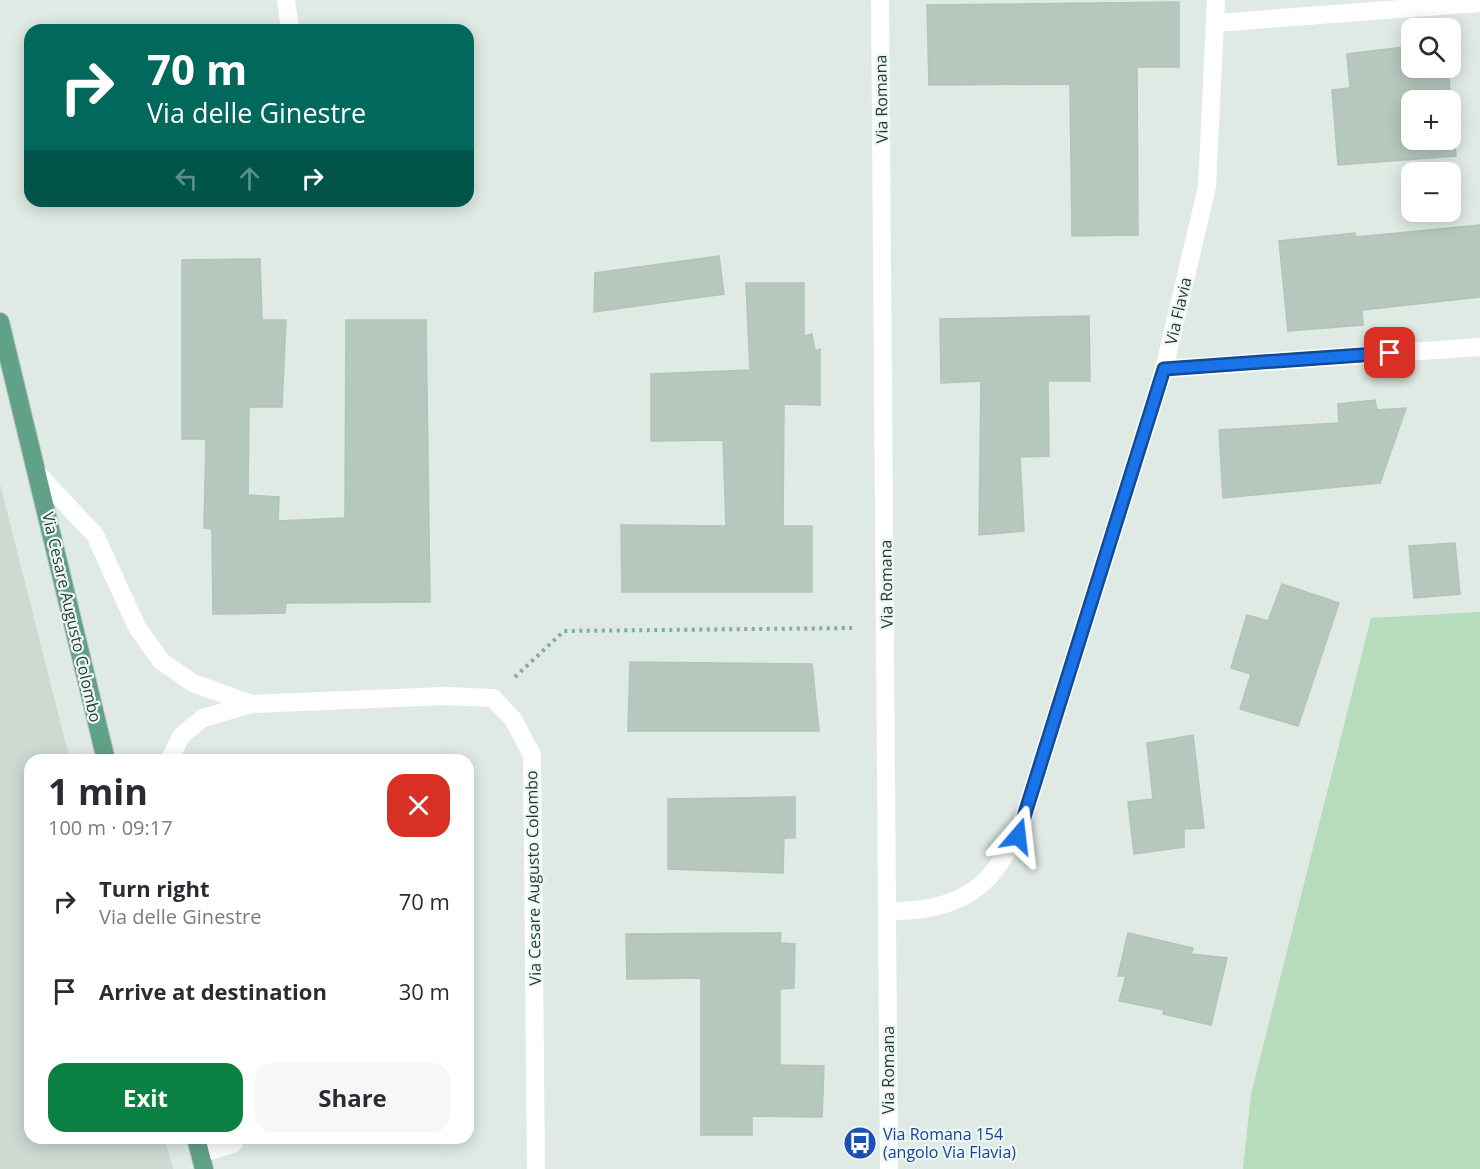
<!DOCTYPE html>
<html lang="en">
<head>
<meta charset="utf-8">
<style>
  :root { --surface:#fff; --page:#f7f7f7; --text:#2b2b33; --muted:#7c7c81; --accent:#0b8043 }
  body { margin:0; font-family:"Open Sans",sans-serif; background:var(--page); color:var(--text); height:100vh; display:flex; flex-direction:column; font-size:22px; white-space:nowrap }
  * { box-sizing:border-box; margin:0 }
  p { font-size:20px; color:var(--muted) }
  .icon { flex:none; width:33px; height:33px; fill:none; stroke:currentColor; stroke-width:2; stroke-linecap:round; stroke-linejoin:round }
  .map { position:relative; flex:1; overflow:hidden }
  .side { position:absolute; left:24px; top:754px; width:450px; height:390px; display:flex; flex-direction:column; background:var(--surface); border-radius:18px; box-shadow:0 3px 15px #0003 }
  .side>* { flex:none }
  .hud { position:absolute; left:24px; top:24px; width:450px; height:183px; border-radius:18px; box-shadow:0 3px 15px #0003; background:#00695c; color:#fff; overflow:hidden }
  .fabs { position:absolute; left:1401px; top:18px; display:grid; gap:12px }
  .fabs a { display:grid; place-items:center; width:60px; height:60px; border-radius:12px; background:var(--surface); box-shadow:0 3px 15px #0003; font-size:30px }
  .pin { position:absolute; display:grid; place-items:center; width:51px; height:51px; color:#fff; margin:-26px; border-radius:12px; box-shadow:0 3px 9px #0006 }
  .me { position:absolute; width:66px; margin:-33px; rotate:17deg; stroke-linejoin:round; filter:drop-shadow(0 0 4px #0008) }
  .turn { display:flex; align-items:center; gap:21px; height:126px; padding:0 24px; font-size:27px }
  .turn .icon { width:78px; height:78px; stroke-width:2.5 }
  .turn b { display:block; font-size:42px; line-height:51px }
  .lanes { display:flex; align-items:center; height:57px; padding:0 24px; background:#0003; justify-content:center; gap:30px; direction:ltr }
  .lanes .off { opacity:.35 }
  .round { display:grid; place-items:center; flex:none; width:63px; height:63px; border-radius:18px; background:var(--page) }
  .head { display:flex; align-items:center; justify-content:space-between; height:102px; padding:0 24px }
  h1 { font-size:36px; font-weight:700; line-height:45px }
  .primary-button { display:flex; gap:12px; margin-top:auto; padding:12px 24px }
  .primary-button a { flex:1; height:69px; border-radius:18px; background:var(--accent); color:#fff; font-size:24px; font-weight:700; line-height:69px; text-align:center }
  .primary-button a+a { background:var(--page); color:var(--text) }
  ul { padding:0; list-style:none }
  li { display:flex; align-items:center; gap:18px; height:90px; padding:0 24px }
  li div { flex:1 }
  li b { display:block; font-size:22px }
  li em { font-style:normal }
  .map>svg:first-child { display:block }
  .built { fill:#ccdad2 }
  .green { fill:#b6dcbb }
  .building { fill:#b6c8be; stroke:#b1c4b9; stroke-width:1.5; fill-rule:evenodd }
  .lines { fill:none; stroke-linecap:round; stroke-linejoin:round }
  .primary-casing { stroke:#bcc4c1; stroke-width:20 }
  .path { stroke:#7eaf98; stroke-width:4; stroke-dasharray:3 4.5; stroke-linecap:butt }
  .minor { stroke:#fff; stroke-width:18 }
  .tertiary { stroke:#fff; stroke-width:18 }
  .primary { stroke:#61a187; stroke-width:18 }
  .route-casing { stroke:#114b97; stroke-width:15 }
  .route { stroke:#1a73e8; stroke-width:10 }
  .labels { text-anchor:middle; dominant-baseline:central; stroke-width:4.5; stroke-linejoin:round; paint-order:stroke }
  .street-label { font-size:16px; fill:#1f3a2f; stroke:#eef7f1 }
  .transit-label { font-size:16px; fill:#164399; stroke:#eef7f1; text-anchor:start }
</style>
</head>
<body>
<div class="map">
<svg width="1480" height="1169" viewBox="0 0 1480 1169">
  <rect width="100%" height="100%" fill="#deeae3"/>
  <path class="built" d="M0,484L70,760H30V1138L165,1139L173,1169H0Z"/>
  <path class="green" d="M1480,612V1169H1243L1251,1094L1371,618Z"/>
  <g class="building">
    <path d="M1179,2V67H1137L1138,235L1072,236L1070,84L929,85L927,5Z"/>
    <path d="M1412,46V68H1448L1456,156L1338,165L1332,90L1350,88L1347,54ZM1412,100H1450V140H1412Z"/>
    <path d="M1480,225V297L1362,310L1363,325L1288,331L1279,241L1355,233L1356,237Z"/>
    <path d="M719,256L724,294L594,312L595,273Z"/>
    <path d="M260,259L262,320H286L282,407H249L248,495L279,497L278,521L345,518L346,320H426L430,602L286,603L285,613L213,614L212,529L204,528L206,439H182V260Z"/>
    <path d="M746,283H804V336L812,334L815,351L820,349V405L784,404L783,526H812V592H622L621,525L726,526L723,440L651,441V374L750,370Z"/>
    <path d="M1089,316L1090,381H1048L1049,456L1020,457L1024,531L979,535L981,381L941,383L940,319Z"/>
    <path d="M1375,400L1377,410L1406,408L1380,483L1223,498L1219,430L1339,423L1338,404Z"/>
    <path d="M1455,543L1460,594L1414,598L1409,546Z"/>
    <path d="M1282,584L1339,603L1298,726L1240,709L1251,674L1231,668L1247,615L1268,621Z"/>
    <path d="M630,662L812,664L819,731H628Z"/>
    <path d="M1193,735L1204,828L1184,829V847L1134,854L1128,802L1153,799L1147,743Z"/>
    <path d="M795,797V838H784L783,873L668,869V799Z"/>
    <path d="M781,933L780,943L795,944L794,988L780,989V1065L824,1066L822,1117L752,1116V1135H701V978L627,979L626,934Z"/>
    <path d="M1128,933L1193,948L1191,954L1227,958L1211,1025L1163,1014L1164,1010L1119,1001L1126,976H1118Z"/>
  </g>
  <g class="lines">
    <defs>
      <g id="primary">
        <path d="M0,322L106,760"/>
        <path d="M196,1138L204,1169"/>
      </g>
    </defs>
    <use href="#primary" class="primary-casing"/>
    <path class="path" d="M515,677L564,631L852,628"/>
    <g class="minor">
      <path d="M286,0L290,30"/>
      <path d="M1215,23L1480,3"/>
      <path d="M1164,369L1480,347"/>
      <path d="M38,474L95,535L137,627L161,661L193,683L251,704"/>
      <path d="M169,760L182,735L203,718L251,704L445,696L493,698L513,719L532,755L536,1169"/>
      <path d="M888,911C924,912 962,905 988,878C999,866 1008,849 1018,836L1164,369L1207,187L1216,0"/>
      <path d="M200,1154L233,1144L236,1138"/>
    </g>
    <path class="tertiary" d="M880,0L889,1169"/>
    <use href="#primary" class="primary"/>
  </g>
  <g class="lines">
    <defs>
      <path id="route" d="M1018,836L1164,369L1390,353"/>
    </defs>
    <use href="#route" class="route-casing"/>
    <use href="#route" class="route"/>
  </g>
  <defs>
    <symbol id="bus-disc" viewBox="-11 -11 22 22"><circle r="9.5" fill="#1a4fb4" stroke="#eef7f1"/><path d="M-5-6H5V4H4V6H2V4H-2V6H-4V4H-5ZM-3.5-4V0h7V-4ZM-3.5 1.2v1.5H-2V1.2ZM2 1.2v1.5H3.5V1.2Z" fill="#fff"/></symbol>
  </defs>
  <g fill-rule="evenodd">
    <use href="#bus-disc" x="841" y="1124" width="38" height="38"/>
  </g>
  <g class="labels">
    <g class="street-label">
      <text transform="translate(881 99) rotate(-91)">Via Romana</text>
      <text transform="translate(1178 311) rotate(-77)">Via Flavia</text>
      <text transform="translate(886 584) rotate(-91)">Via Romana</text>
      <text transform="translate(72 617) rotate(77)">Via Cesare Augusto Colombo</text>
      <text transform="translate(533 878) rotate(-91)">Via Cesare Augusto Colombo</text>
      <text transform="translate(888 1070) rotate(-90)">Via Romana</text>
    </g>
    <g class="transit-label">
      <text x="883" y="1134">Via Romana 154<tspan x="883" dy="18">(angolo Via Flavia)</tspan></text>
    </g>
  </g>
</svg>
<div class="fabs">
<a><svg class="icon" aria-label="search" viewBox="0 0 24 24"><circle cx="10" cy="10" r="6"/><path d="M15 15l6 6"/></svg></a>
<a>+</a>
<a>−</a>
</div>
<div class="pin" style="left:1390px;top:353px;background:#d93025"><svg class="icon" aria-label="arrive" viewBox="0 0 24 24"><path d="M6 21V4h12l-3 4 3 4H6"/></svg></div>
<svg class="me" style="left:1018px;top:836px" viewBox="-20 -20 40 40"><path d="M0-17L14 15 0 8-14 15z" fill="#1a73e8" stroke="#fff" stroke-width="4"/></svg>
<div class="hud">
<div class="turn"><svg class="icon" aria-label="right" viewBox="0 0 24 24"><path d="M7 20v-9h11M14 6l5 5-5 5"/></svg><div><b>70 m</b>Via delle Ginestre</div></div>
<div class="lanes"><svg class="icon off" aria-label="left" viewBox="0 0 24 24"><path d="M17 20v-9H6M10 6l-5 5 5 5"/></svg><svg class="icon off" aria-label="ahead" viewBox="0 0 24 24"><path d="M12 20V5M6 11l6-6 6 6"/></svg><svg class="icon" aria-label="right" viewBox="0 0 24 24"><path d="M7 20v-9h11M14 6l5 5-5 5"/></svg></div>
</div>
<section class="side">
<div class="head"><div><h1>1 min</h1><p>100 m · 09:17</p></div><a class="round" style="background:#d93025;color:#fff"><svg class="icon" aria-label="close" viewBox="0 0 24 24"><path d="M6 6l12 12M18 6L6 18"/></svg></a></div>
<ul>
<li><svg class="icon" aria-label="right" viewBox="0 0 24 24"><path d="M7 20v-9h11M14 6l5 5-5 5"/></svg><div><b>Turn right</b><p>Via delle Ginestre</p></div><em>70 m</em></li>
<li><svg class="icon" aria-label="arrive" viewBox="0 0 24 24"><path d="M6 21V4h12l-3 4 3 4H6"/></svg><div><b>Arrive at destination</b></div><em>30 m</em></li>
</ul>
<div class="primary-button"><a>Exit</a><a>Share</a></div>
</section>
</div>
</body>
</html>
